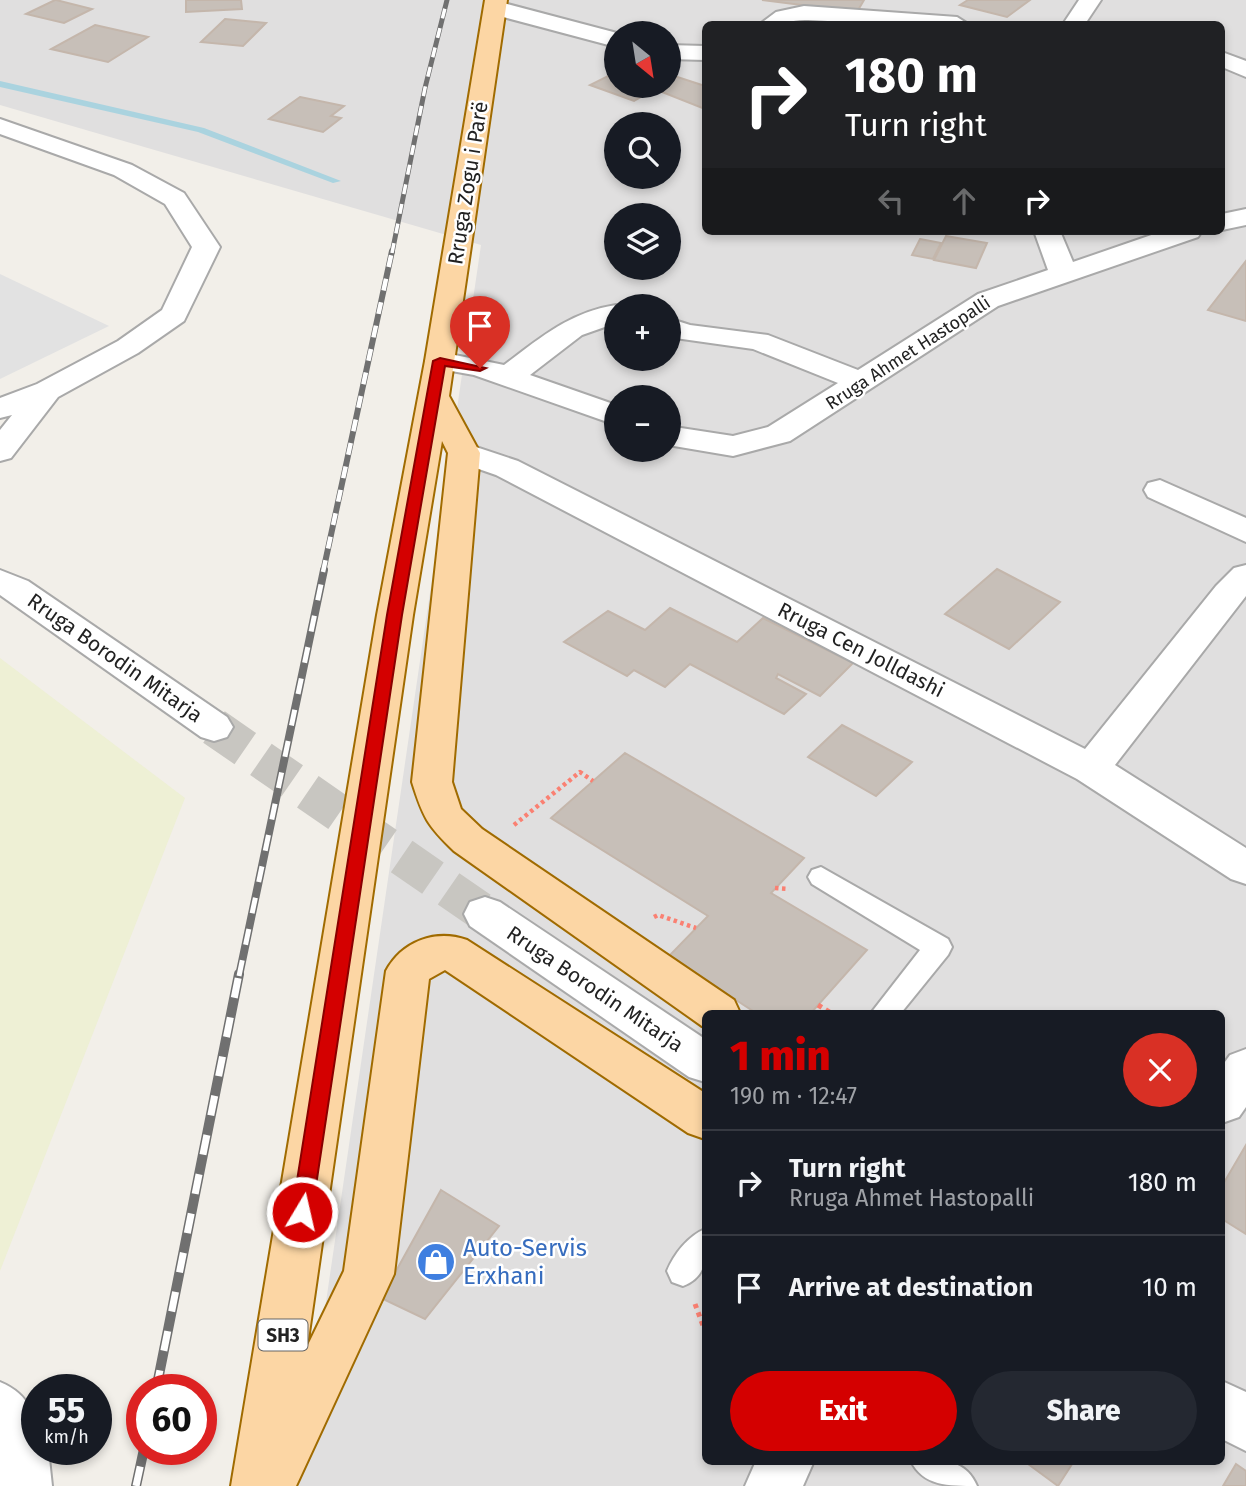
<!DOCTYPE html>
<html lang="en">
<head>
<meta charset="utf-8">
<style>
  :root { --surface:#171b24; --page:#242831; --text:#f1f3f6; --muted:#9ea1a6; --line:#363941; --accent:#d40000 }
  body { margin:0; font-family:"Fira Sans",sans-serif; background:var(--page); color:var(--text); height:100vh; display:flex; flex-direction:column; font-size:26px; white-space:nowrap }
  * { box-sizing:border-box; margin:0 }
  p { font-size:23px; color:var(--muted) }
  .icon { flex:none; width:38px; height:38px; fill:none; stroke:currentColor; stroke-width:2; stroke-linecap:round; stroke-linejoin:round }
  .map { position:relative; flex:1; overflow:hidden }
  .side { position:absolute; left:702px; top:1010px; width:523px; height:455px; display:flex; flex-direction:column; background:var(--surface); border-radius:10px; box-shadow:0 4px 10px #0003 }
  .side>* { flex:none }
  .banner { position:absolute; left:702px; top:21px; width:523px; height:214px; border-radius:10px; box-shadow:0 4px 10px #0003; background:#202124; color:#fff; overflow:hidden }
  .needle { width:46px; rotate:150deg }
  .tools { position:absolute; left:604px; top:21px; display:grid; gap:14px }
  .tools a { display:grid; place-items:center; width:77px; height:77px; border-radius:50%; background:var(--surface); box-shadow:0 4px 10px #0003; font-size:35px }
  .speed { position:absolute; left:21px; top:1374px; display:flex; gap:14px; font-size:35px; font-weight:700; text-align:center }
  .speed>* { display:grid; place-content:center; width:91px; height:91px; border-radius:50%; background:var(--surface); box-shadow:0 4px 10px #0003; line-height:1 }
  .speed small { font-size:18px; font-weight:400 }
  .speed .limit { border:10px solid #d22; background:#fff; color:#111 }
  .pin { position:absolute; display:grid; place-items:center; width:60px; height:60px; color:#fff; margin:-72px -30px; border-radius:50% 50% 50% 0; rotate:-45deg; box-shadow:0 0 7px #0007 }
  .pin .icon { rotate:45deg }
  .me { position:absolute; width:77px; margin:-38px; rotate:9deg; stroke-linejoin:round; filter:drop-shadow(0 0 5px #0008) }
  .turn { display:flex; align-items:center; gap:24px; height:147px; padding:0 28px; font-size:32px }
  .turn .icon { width:91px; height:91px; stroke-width:2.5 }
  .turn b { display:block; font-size:49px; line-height:60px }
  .lanes { display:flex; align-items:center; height:66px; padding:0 28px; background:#0003; justify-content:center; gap:35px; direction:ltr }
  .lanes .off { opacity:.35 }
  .round { display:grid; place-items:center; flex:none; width:74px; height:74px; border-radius:37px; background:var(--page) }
  .summary { display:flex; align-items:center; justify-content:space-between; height:119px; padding:0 28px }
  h1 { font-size:42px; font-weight:800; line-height:52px; color:var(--accent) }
  .primary-button { display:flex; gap:14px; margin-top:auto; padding:14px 28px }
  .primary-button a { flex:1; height:80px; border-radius:42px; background:var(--accent); color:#fff; font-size:28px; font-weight:800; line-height:80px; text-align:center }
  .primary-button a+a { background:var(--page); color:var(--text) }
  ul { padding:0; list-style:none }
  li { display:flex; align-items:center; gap:21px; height:105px; padding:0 28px; border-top:2px solid var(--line) }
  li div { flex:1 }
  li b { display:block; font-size:26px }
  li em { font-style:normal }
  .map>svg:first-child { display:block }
  .residential { fill:#e0dfdf; fill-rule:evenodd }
  .farmland { fill:#eef0d5 }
  .parking { fill:#e2e2e2 }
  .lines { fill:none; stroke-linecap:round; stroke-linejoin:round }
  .stream { fill:#aad3df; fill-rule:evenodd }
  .building { fill:#c7bfb8; stroke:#c4b6ab; stroke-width:2 }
  .minor-tunnel { stroke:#c8c6c1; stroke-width:38; stroke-dasharray:38 19; stroke-linecap:butt }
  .service-casing { stroke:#a9a9a9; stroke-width:4 }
  .minor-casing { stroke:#a9a9a9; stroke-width:4 }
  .primary-casing { stroke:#a06b00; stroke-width:4 }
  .path-far1 { stroke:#fa8072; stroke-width:4.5; stroke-dasharray:3.5 3.5; stroke-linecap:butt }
  .path { stroke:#fa8072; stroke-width:5; stroke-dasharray:4.5 4.5; stroke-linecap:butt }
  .service { fill:#fff; fill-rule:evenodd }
  .minor { fill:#fff; fill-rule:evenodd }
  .primary { fill:#fcd6a4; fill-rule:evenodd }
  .rail-far3-casing { stroke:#707070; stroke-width:5 }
  .rail-far2-casing { stroke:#707070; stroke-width:6 }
  .rail-far1-casing { stroke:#707070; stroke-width:8 }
  .rail-casing { stroke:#707070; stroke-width:10 }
  .rail-far3 { stroke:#fff; stroke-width:3.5; stroke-dasharray:10; stroke-linecap:butt }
  .rail-far2 { stroke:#fff; stroke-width:4.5; stroke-dasharray:12; stroke-linecap:butt }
  .rail-far1 { stroke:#fff; stroke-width:5; stroke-dasharray:16; stroke-linecap:butt }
  .rail { stroke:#fff; stroke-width:7; stroke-dasharray:20; stroke-linecap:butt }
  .route { fill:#d40000; stroke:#8a0000; stroke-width:2 }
  .labels { text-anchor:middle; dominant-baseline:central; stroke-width:5; stroke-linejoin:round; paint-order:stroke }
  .far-street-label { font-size:18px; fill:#222; stroke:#fff }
  .shield { fill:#fff; stroke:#646464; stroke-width:2 }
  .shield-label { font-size:19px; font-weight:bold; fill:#222 }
  .street-label { font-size:21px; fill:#222; stroke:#fff }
  .near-shop-label { font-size:24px; fill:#366cbe; stroke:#fff; text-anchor:start }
</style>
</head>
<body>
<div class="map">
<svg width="1246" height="1486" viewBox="0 0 1246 1486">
  <rect width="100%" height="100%" fill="#f2efe9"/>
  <path class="residential" d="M0,0H1246V1486H299L481,245L0,105ZM705,24H1222V231H705ZM616,33H668V86H616ZM616,124H668V177H616ZM616,215H668V268H616ZM616,306H668V359H616ZM616,397H668V450H616ZM705,1013H1222V1461H705Z"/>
  <path class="farmland" d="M0,658L185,798L0,1271Z"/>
  <path class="parking" d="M0,274L109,326L0,379Z"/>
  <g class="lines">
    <path class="stream" d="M0,81L204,128L341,181L333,183L198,132L0,87Z"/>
  </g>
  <g class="building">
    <path d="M55,0H56L92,9L64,23L26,14Z"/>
    <path d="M186,0H241L242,9L186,12Z"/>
    <path d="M762,0H864L857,12Z"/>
    <path d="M968,0H1030L1007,17L960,5Z"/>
    <path d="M225,19L266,23L243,46L201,42Z"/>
    <path d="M95,25L148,37L108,62L51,49Z"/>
    <path d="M616,72V86H668V74L705,86V109L647,86L638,88L648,93L634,101L590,85Z"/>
    <path d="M300,97L344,106L331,116L341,118L323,132L269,119Z"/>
    <path d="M946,236L987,243L976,268L934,260Z"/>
    <path d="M920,239L941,243L933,259L912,255Z"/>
    <path d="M1246,261V321L1208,310Z"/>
    <path d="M997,569L1060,602L1009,649L945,614Z"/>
    <path d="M670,608L737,642L763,618L853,663L820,696L778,674L776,678L806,694L784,714L690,664L665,687L634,670L627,676L564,642L608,611L645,630Z"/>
    <path d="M842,725L912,762L876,796L808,757Z"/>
    <path d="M625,753L804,858L771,893L867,950L811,1013H756L669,956L708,916L551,818Z"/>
    <path d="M1246,1145V1234L1222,1219V1186Z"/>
    <path d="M441,1190L499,1226L425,1319L381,1298Z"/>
    <path d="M1024,1461H1074L1058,1486Z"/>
    <path d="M1236,1464L1246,1471V1486H1223Z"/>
  </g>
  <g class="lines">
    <path class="minor-tunnel" d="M214,727L485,914"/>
    <defs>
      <g id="service">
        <path d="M821,867L948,939L952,947L948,955L901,1013H871L920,950L812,884L808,877L812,870Z"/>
        <path d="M705,1229C706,1254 709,1276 683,1286L672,1282L667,1271C674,1254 688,1236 705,1229Z"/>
        <path d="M911,1461C939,1461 964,1456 977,1486C948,1486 923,1486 911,1461Z"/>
      </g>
      <g id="minor">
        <path d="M1079,0H1101L1085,24H1063Z"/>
        <path d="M496,1L617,33L616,47L488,13L485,8Z"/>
        <path d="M804,6L957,17L968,24C916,29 861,22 808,20C792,19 777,26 760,24L776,12Z"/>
        <path d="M668,45L705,46V60L668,59Z"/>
        <path d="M1222,52L1246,61V77L1222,67Z"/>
        <path d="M0,119L132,165L184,193L220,247L184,321L138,353L58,397L11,458L0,461V430L12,415L0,418V398L37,384L118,341L162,310L192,247L165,204L114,175L0,134Z"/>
        <path d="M1246,209V225L1222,230V214Z"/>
        <path d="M1034,231H1060L1073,262L1163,231H1202L1198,237L998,306L790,441L733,456L668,445V426L733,436L768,427L838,383L753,349L668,337V318L690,325L768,335L858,370L978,294L1048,270Z"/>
        <path d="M616,305L620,306H616V323L582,335L530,375L616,405V425L474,375L429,367L425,361L429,355L440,352L504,365C540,338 570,312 616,305Z"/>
        <path d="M464,443L518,461L1085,749L1216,586L1234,568L1246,565V596L1115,765L1246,848V884L1231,879L1077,779L496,475L453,460L448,453L453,446Z"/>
        <path d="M1160,480L1246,518V542L1148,497L1144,490L1148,483Z"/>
        <path d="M0,570L28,581L227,717L233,727L227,737L214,741L201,737L0,595Z"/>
        <path d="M485,897L500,902L705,1039V1082L689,1077L470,926L464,914L470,902Z"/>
        <path d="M1246,1049V1107L1239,1117L1222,1123V1066L1230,1055Z"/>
        <path d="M1222,1381L1246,1392V1451L1222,1439Z"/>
        <path d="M0,1382C31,1395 37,1417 37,1449H48L52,1486H0Z"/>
        <path d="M756,1461H814L803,1486H745Z"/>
      </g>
      <path id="primary" d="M485,0H507L449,396L480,453L452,782L461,809L482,829L734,1000L740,1013H705V1027L702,1026L454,851C427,825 423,817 412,782L448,453L442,441L413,615L307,1347L344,1271L386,971C402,941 436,929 467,940L705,1093V1139L688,1133L445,970L429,979L394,1274L296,1486H231L377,615L425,361Z"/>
    </defs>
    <use href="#service" class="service-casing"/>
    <use href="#minor" class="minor-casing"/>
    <use href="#primary" class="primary-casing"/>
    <g class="path-far1">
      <path d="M514,825L580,772L593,781"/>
      <path d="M775,888L789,889"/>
      <path d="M654,917L658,915L696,928"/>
    </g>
    <g class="path">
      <path d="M818,1005L831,1013"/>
      <path d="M695,1304L705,1331"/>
    </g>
    <use href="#service" class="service"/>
    <use href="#minor" class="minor"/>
    <use href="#primary" class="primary"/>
    <defs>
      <path id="rail-far3" d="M392,253L425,88L447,0"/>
      <path id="rail-far2" d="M323,572L392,251"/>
      <path id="rail-far1" d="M239,976L324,570"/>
      <g id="rail">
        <path d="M156,1390L239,974"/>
        <path d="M136,1486L144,1449"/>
      </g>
    </defs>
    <use href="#rail-far3" class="rail-far3-casing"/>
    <use href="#rail-far2" class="rail-far2-casing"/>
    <use href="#rail-far1" class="rail-far1-casing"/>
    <use href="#rail" class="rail-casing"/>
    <use href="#rail-far3" class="rail-far3"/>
    <use href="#rail-far2" class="rail-far2"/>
    <use href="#rail-far1" class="rail-far1"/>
    <use href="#rail" class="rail"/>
  </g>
  <path class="route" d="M440,358L486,368L480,371L445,366L402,615L312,1212L309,1218L302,1221L295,1218L292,1212L387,615L433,361Z"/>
  <defs>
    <symbol id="shop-disc" viewBox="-11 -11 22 22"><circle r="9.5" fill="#3f7fe0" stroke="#fff"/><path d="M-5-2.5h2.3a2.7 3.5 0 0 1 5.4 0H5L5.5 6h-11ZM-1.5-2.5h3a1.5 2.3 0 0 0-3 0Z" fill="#fff"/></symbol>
  </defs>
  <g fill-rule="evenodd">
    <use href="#shop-disc" x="414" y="1240" width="44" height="44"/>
  </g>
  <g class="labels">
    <g class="far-street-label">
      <text transform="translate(908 353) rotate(-33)">Rruga Ahmet Hastopalli</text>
    </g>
    <rect class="shield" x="258.5" y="1319.5" width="49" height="31" rx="5"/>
    <g class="shield-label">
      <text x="283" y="1335">SH3</text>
    </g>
    <g class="street-label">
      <text transform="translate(468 183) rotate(-81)">Rruga Zogu i Parë</text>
      <text transform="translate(861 650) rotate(27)">Rruga Cen Jolldashi</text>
      <text transform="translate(115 658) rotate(35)">Rruga Borodin Mitarja</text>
      <text transform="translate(595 989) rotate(34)">Rruga Borodin Mitarja</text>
    </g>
    <g class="near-shop-label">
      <text x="463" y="1248">Auto-Servis<tspan x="463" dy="28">Erxhani</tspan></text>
    </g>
  </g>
</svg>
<div class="tools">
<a><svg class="needle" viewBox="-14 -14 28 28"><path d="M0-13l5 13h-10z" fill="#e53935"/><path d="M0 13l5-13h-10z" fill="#9ea1a6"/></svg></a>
<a><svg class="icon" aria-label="search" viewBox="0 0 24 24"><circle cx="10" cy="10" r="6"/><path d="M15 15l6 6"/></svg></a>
<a><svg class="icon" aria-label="layers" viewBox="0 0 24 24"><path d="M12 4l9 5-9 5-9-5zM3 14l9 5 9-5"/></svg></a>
<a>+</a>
<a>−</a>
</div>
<div class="speed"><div>55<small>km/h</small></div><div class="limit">60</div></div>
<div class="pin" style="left:480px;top:368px;background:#d93025"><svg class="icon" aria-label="arrive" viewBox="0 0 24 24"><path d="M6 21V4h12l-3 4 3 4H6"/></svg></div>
<svg class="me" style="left:302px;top:1212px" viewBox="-20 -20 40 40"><circle r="17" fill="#d40000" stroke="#fff" stroke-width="3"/><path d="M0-11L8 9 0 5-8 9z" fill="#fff"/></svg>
<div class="banner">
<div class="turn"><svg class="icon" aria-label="right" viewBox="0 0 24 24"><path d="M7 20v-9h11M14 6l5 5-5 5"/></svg><div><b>180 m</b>Turn right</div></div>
<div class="lanes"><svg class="icon off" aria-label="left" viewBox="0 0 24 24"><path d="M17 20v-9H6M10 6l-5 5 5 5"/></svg><svg class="icon off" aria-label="ahead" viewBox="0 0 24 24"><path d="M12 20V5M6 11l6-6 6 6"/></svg><svg class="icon" aria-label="right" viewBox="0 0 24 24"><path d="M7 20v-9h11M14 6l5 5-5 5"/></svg></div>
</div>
<section class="side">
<div class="summary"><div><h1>1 min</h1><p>190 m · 12:47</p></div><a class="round" style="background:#d93025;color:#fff"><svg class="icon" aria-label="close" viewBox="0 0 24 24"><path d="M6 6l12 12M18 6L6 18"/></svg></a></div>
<ul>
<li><svg class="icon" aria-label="right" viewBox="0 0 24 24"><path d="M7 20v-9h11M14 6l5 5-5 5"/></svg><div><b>Turn right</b><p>Rruga Ahmet Hastopalli</p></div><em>180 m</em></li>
<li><svg class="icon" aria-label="arrive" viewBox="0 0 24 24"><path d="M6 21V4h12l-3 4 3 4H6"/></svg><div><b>Arrive at destination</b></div><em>10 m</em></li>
</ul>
<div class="primary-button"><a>Exit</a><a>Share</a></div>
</section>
</div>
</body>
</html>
